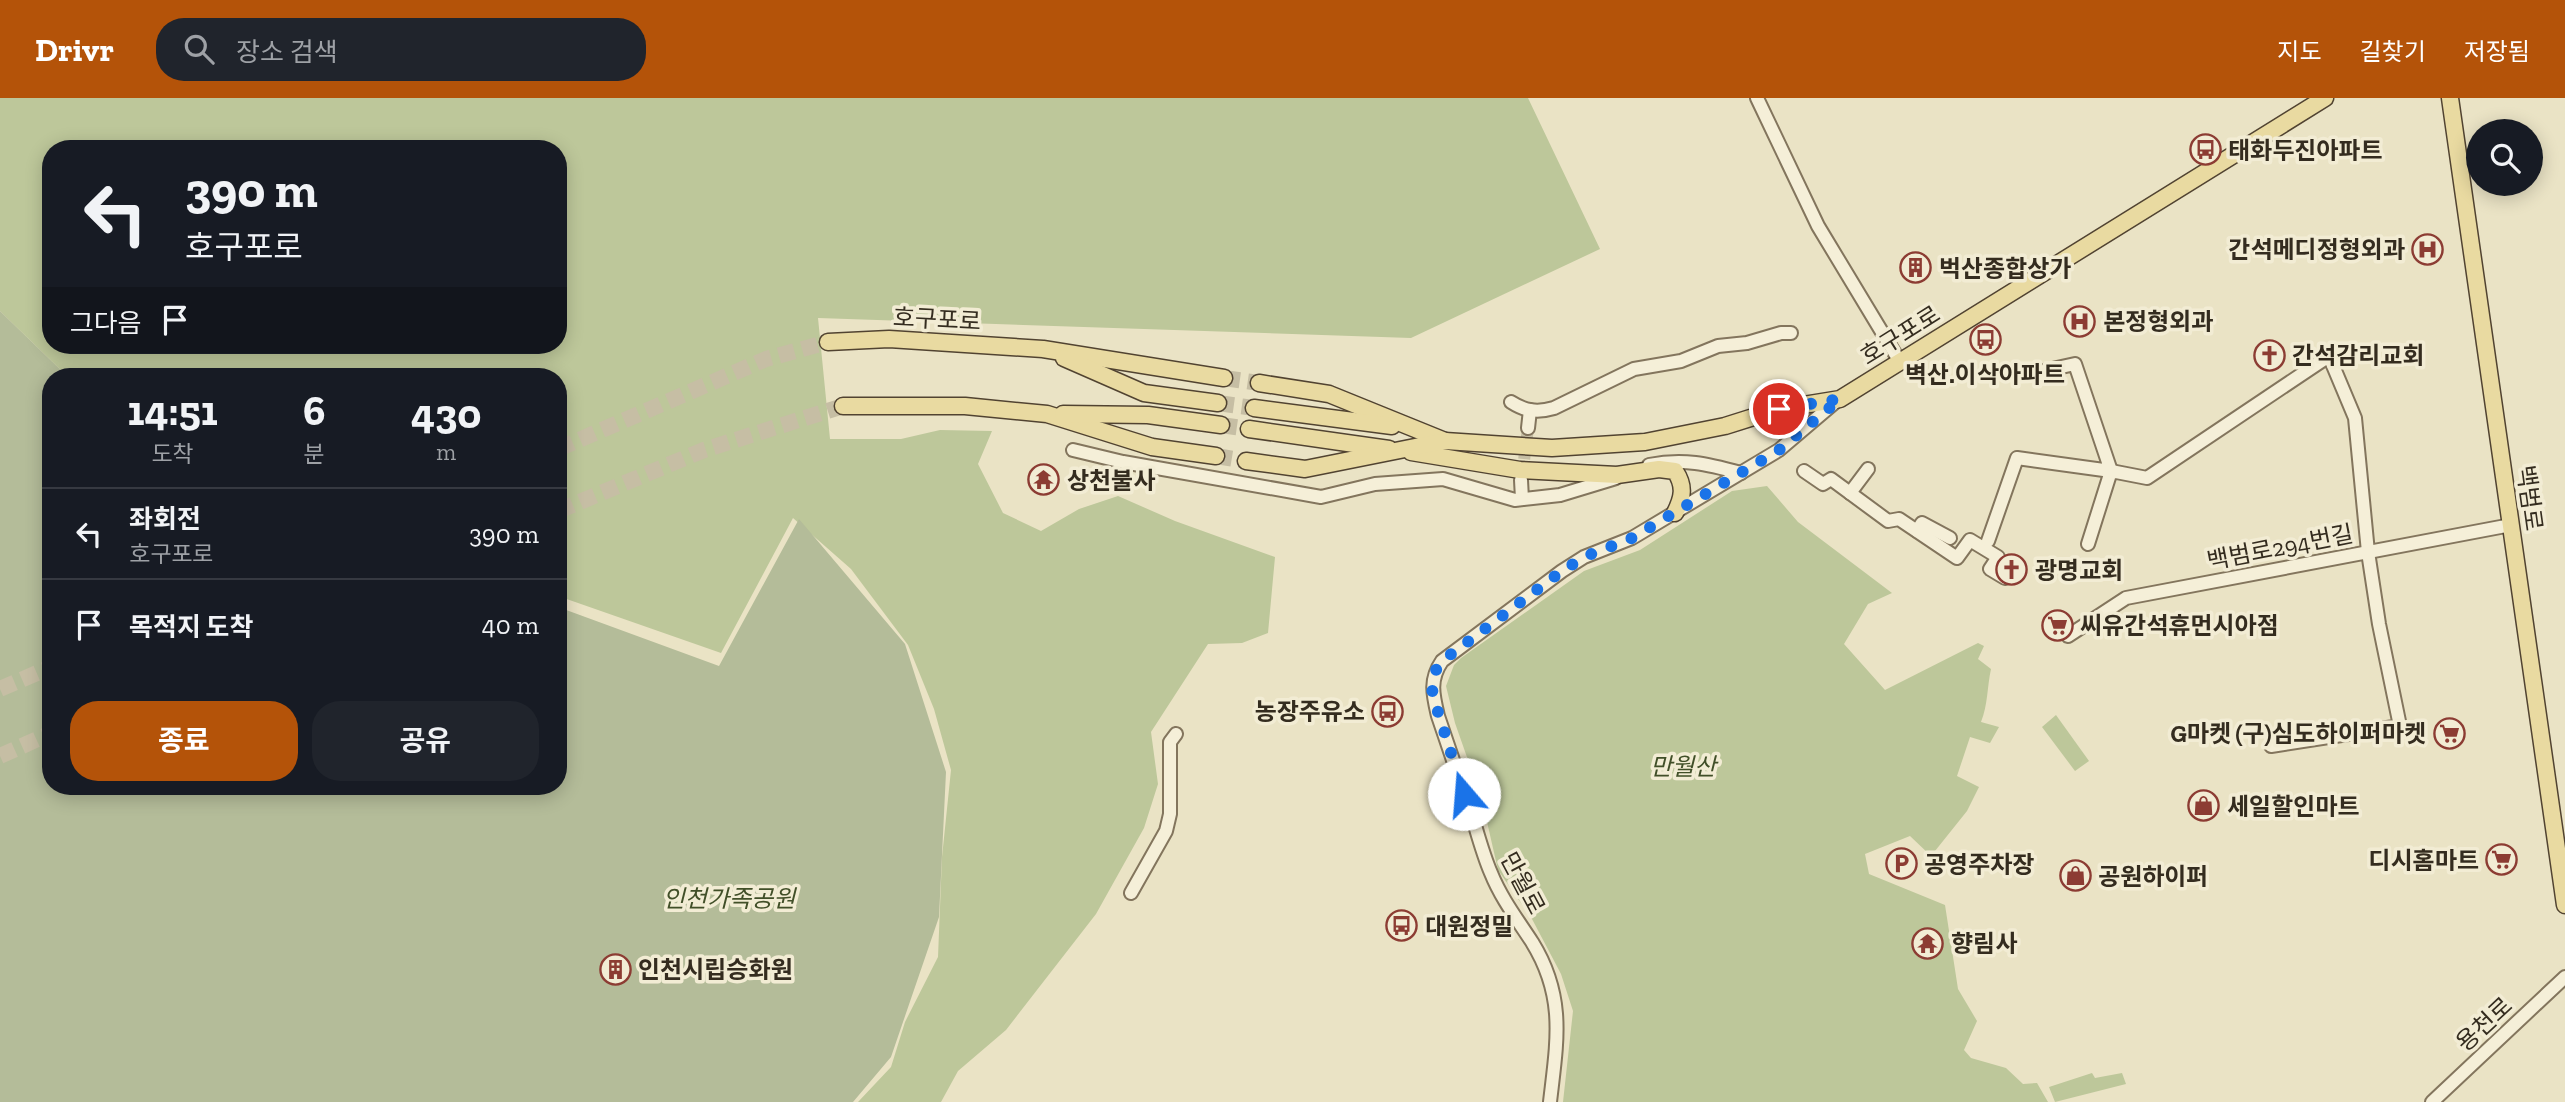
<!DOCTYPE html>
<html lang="ko">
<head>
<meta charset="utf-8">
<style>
  :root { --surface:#171b24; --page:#20242c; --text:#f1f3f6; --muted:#9ea1a6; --line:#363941; --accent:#b45309 }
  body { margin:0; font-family:"Zilla Slab","Noto Sans KR",serif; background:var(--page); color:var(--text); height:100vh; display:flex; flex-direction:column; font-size:26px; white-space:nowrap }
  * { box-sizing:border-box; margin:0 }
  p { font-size:23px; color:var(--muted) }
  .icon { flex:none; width:38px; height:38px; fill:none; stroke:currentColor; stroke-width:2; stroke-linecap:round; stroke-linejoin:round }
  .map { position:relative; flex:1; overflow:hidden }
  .side { position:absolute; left:42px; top:270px; width:525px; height:427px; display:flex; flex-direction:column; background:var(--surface); border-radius:28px; box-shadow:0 4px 18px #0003 }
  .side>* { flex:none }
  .banner { position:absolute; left:42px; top:42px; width:525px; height:214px; border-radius:28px; box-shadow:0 4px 18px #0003; background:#171b24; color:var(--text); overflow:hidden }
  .fabs { position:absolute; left:2466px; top:21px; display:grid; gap:14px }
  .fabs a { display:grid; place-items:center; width:77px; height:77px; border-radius:50%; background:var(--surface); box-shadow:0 4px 18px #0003; font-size:35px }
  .pin { position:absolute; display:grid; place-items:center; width:60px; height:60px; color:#fff; margin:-30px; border:4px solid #fff; border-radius:50%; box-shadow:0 2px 7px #0007 }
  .me { position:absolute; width:77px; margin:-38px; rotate:342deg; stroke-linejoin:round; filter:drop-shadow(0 0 5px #0008) }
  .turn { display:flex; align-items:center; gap:24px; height:147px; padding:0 28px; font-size:32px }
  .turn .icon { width:91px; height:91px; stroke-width:2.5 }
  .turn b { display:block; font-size:49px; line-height:60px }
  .then { display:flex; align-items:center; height:66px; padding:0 28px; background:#0003; gap:14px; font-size:26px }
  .eta { display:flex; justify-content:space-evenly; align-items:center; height:119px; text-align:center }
  .eta b { font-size:42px; font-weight:700; line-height:49px }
  .button { display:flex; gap:14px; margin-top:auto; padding:14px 28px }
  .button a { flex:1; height:80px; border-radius:28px; background:var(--accent); color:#fff; font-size:28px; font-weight:700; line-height:80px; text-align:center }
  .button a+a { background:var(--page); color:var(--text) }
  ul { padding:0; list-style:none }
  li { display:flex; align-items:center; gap:21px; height:91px; padding:0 28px; border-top:2px solid var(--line) }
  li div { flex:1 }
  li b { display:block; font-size:26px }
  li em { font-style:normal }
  header { display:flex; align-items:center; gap:42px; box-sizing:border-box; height:98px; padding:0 35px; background:var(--accent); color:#fff }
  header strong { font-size:33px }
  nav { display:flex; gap:38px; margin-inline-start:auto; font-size:24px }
  .search { width:490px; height:63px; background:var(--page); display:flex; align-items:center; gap:18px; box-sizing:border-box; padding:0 24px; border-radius:28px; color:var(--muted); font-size:26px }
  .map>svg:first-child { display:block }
  .green { fill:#bdc79a; fill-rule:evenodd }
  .cemetery { fill:#b4bc99 }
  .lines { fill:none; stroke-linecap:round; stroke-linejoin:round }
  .minor-tunnel { stroke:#c6bea4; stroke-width:12; stroke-dasharray:12 6; stroke-linecap:butt }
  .major-tunnel { stroke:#c6bea4; stroke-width:16; stroke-dasharray:16 8; stroke-linecap:butt }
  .minor-casing { stroke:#83755d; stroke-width:16 }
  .major-casing { stroke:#514331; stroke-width:19 }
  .minor { stroke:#f5efd8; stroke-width:12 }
  .major { stroke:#e9daa1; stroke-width:16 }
  .route { stroke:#1a73e8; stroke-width:12; stroke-dasharray:0 21.6 }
  .labels { text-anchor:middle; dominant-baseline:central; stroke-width:7; stroke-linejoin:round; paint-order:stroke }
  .poi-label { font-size:24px; font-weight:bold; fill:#342c1f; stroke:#f2ecd4; text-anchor:start }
  .street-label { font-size:24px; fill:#342c1f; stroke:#f2ecd4 }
  .park-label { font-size:24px; font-style:italic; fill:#414f28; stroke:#f2ecd4 }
</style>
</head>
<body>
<header>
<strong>Drivr</strong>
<div class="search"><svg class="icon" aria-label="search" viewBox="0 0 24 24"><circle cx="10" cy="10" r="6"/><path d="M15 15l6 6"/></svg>장소 검색</div>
<nav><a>지도</a><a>길찾기</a><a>저장됨</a></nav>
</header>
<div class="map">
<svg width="2565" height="1004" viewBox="0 0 2565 1004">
  <rect width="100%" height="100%" fill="#eae3c5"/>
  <g class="green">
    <path d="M0,0H1528L1600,151L1411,240L818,220L830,341H901L940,332L992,333L978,366L1003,415L1041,433L1079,411L1118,398L1175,423L1275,459L1268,535L1242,545L1208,546L1151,634L1158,686L1144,730L1096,816L1006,932L958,973L941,1004H858L891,969L905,924L938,859L942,759L951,672L934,611L908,547L851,471L793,420L721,555L558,498V278H67L0,213ZM51,51H558V247H51Z"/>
    <path d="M1767,388L1798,424L1892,495L1868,506L1844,546L1885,592L1978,545L1984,548L1978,561L1991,571C1987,589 1988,607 1981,624L1999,629L1990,645L1970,639L1957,678L1979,689L1967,713L1931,758L1910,738L1865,756L1869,776L1945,807L1958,891L1977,923L1964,952L1971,960L2006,970L2023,986L2037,985L2048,1004H1563L1573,913L1561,876L1532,821L1498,772L1482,702L1455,625L1446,588L1454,567L1461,560L1584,473L1640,452L1732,393Z"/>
    <path d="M2056,617L2089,663L2075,673L2042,629Z"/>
    <path d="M2092,975L2095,980L2122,975L2126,986L2055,1004L2049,989Z"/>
  </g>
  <path class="cemetery" d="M0,213L67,278H51V688H558V509L719,568L799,421L905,546L946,674L939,819L891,959L853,1004H0Z"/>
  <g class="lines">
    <path class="minor-tunnel" d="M1522,379L1528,330"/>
    <g class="major-tunnel">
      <path d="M1224,280L1259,285"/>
      <path d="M1218,305L1254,310"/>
      <path d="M1221,327L1249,331"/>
      <path d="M558,351L766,261L828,244"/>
      <path d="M1216,358L1246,363"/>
      <path d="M558,413L704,352L843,308"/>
      <path d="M0,591L51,569"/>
      <path d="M0,658L51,635"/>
    </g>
    <defs>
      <g id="minor">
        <path d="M1757,0L1818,128L1900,264"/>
        <path d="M1511,304C1525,313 1537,315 1554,310L1634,271L1681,263L1718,248L1747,245L1781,235H1791"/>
        <path d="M1528,330L1530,312"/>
        <path d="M1073,352L1123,364L1321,399L1375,386L1443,381L1515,402L1560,397L1616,380"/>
        <path d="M1649,367C1684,360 1707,366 1741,375"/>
        <path d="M1804,373L1823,386L1831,381L1888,423L1899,421L1957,460L1970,442L1998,459L1990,471L2005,480"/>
        <path d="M1521,382L1522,401"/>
        <path d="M1850,395L1868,371"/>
        <path d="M1917,433L1922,425L1950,440"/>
        <path d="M1988,443L2017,360L2111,373L2075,266L2034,275"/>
        <path d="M2088,446L2111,373L2147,380L2329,258L2355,320L2368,454L2379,526L2400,628L2271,648"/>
        <path d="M2068,538L2126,500L2511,427"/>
        <path d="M1131,795L1166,733L1170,716V644L1176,636"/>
        <path d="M1550,1004C1557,943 1566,899 1532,844C1517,821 1501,800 1491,775C1484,759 1479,741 1474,724C1462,689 1450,653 1438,618C1433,597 1429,582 1442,563L1562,473L1584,459L1632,440L1779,352L1839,301"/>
        <path d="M2432,1004L2565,879"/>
      </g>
      <g id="major">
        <path d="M2450,0L2565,807"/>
        <path d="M828,244L889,241L1043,251L1224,280"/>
        <path d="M1064,260L1144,295L1218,305"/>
        <path d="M1259,285L1329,296L1445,343"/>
        <path d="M843,308H965L1047,316L1152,349L1216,358"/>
        <path d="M1254,310L1392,328"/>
        <path d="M1063,316L1148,317L1221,327"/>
        <path d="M1249,331L1389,351"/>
        <path d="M1411,354L1520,372L1617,377L1659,371L1675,373C1685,388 1683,399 1675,415"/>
        <path d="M1246,363L1305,371L1445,343L1552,350L1645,344L1725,328L1779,311L1840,301L2325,0"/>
      </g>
    </defs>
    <use href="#minor" class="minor-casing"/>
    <use href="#major" class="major-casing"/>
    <use href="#minor" class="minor"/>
    <use href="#major" class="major"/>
  </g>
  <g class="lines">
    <path class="route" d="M1464,696L1432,595L1436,572L1442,563L1562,473L1584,459L1632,440L1779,352L1840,301L1779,311"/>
  </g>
  <defs>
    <symbol id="bus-ring" viewBox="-11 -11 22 22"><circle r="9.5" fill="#f2ecd4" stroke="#8c3c33" stroke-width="1.5"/><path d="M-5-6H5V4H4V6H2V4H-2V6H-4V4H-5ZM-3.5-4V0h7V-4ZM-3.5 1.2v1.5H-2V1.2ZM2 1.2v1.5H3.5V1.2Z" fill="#8c3c33"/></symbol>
    <symbol id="hospital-ring" viewBox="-11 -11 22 22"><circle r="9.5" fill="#f2ecd4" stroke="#8c3c33" stroke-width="1.5"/><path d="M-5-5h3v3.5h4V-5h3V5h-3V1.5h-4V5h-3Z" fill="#8c3c33"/></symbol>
    <symbol id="building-ring" viewBox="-11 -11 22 22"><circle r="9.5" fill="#f2ecd4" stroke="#8c3c33" stroke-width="1.5"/><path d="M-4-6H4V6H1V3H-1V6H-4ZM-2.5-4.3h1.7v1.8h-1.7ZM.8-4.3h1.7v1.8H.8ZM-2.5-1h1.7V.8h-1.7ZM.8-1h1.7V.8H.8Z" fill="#8c3c33"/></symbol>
    <symbol id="church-ring" viewBox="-11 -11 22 22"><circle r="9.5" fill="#f2ecd4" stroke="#8c3c33" stroke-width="1.5"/><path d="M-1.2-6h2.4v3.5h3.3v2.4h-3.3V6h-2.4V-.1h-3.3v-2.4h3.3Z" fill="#8c3c33"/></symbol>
    <symbol id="temple-ring" viewBox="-11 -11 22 22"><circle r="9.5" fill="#f2ecd4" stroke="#8c3c33" stroke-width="1.5"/><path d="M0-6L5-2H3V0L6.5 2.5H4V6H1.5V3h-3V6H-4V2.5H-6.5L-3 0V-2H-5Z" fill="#8c3c33"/></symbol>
    <symbol id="supermarket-ring" viewBox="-11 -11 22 22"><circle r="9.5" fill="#f2ecd4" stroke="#8c3c33" stroke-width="1.5"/><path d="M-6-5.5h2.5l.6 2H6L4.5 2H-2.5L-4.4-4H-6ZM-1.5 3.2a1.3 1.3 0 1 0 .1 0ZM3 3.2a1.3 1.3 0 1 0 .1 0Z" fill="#8c3c33"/></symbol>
    <symbol id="shop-ring" viewBox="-11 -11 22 22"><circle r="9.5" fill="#f2ecd4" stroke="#8c3c33" stroke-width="1.5"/><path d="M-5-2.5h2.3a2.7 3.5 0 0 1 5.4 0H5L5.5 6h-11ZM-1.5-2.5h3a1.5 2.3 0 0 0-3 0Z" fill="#8c3c33"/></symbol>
    <symbol id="parking-ring" viewBox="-11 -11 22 22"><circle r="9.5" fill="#f2ecd4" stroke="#8c3c33" stroke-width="1.5"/><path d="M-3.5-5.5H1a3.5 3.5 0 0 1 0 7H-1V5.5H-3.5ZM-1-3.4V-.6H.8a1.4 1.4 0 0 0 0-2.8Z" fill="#8c3c33"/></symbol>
  </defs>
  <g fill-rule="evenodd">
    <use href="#bus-ring" x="2188" y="34" width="35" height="35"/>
    <use href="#hospital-ring" x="2410" y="134" width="35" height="35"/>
    <use href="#building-ring" x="1898" y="152" width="35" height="35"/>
    <use href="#hospital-ring" x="2062" y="206" width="35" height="35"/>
    <use href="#bus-ring" x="1968" y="224" width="35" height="35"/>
    <use href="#church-ring" x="2252" y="240" width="35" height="35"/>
    <use href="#temple-ring" x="1026" y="364" width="35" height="35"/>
    <use href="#church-ring" x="1994" y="454" width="35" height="35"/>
    <use href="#supermarket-ring" x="2040" y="510" width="35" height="35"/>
    <use href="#bus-ring" x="1370" y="596" width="35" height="35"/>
    <use href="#supermarket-ring" x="2432" y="618" width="35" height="35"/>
    <use href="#shop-ring" x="2186" y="690" width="35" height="35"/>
    <use href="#supermarket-ring" x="2484" y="744" width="35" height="35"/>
    <use href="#parking-ring" x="1884" y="748" width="35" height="35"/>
    <use href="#shop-ring" x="2058" y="760" width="35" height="35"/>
    <use href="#bus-ring" x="1384" y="810" width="35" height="35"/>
    <use href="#temple-ring" x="1910" y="828" width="35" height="35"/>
    <use href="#building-ring" x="598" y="854" width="35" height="35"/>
  </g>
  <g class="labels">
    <g class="poi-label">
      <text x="2228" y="52">태화두진아파트</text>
      <text x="2405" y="151" text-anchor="end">간석메디정형외과</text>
      <text x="1939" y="170">벅산종합상가</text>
      <text x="2103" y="223">본정형외과</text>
      <text x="2292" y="257">간석감리교회</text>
      <text x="1985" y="276" text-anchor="middle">벽산.이삭아파트</text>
      <text x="1067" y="382">상천불사</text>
      <text x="2035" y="472">광명교회</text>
      <text x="2080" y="527">씨유간석휴먼시아점</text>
      <text x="1365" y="613" text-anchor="end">농장주유소</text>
      <text x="2426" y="635" text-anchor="end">G마켓 (구)심도하이퍼마켓</text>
      <text x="2227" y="708">세일할인마트</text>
      <text x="2479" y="762" text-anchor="end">디시홈마트</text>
      <text x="1924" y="766">공영주차장</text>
      <text x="2098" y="778">공원하이퍼</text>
      <text x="1425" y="828">대원정밀</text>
      <text x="1951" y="845">향림사</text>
      <text x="638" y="871">인천시립승화원</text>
    </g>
    <g class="street-label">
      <text transform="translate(937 221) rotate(3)">호구포로</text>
      <text transform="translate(1900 237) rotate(-32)">호구포로</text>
      <text transform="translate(2530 400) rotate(82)">백범로</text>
      <text transform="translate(2280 449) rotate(-11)">백범로294번길</text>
      <text transform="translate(1523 785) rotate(62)">만월로</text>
      <text transform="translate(2484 926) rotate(-43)">용천로</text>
    </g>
    <g class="park-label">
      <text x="1683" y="668">만월산</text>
      <text x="729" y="800">인천가족공원</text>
    </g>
  </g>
</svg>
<div class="fabs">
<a><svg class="icon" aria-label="search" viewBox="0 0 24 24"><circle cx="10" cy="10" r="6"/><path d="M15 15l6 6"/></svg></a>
</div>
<div class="pin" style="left:1779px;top:311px;background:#d93025"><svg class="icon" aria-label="arrive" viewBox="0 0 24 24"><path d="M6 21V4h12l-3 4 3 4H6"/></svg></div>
<svg class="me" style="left:1464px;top:696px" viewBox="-20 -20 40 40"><circle r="19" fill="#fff"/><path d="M0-13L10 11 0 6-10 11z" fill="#1a73e8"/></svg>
<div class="banner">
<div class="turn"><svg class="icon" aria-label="left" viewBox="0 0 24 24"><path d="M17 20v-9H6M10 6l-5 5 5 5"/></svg><div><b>390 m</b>호구포로</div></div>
<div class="then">그다음<svg class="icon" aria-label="arrive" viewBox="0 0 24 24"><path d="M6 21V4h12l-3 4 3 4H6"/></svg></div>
</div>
<section class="side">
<div class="eta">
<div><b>14:51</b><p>도착</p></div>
<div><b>6</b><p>분</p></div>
<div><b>430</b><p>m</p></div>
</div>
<ul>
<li><svg class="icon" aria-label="left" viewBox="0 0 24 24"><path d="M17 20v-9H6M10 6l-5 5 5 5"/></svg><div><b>좌회전</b><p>호구포로</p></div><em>390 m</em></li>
<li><svg class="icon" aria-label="arrive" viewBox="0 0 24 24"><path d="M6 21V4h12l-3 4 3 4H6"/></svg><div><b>목적지 도착</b></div><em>40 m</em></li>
</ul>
<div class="button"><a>종료</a><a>공유</a></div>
</section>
</div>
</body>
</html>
